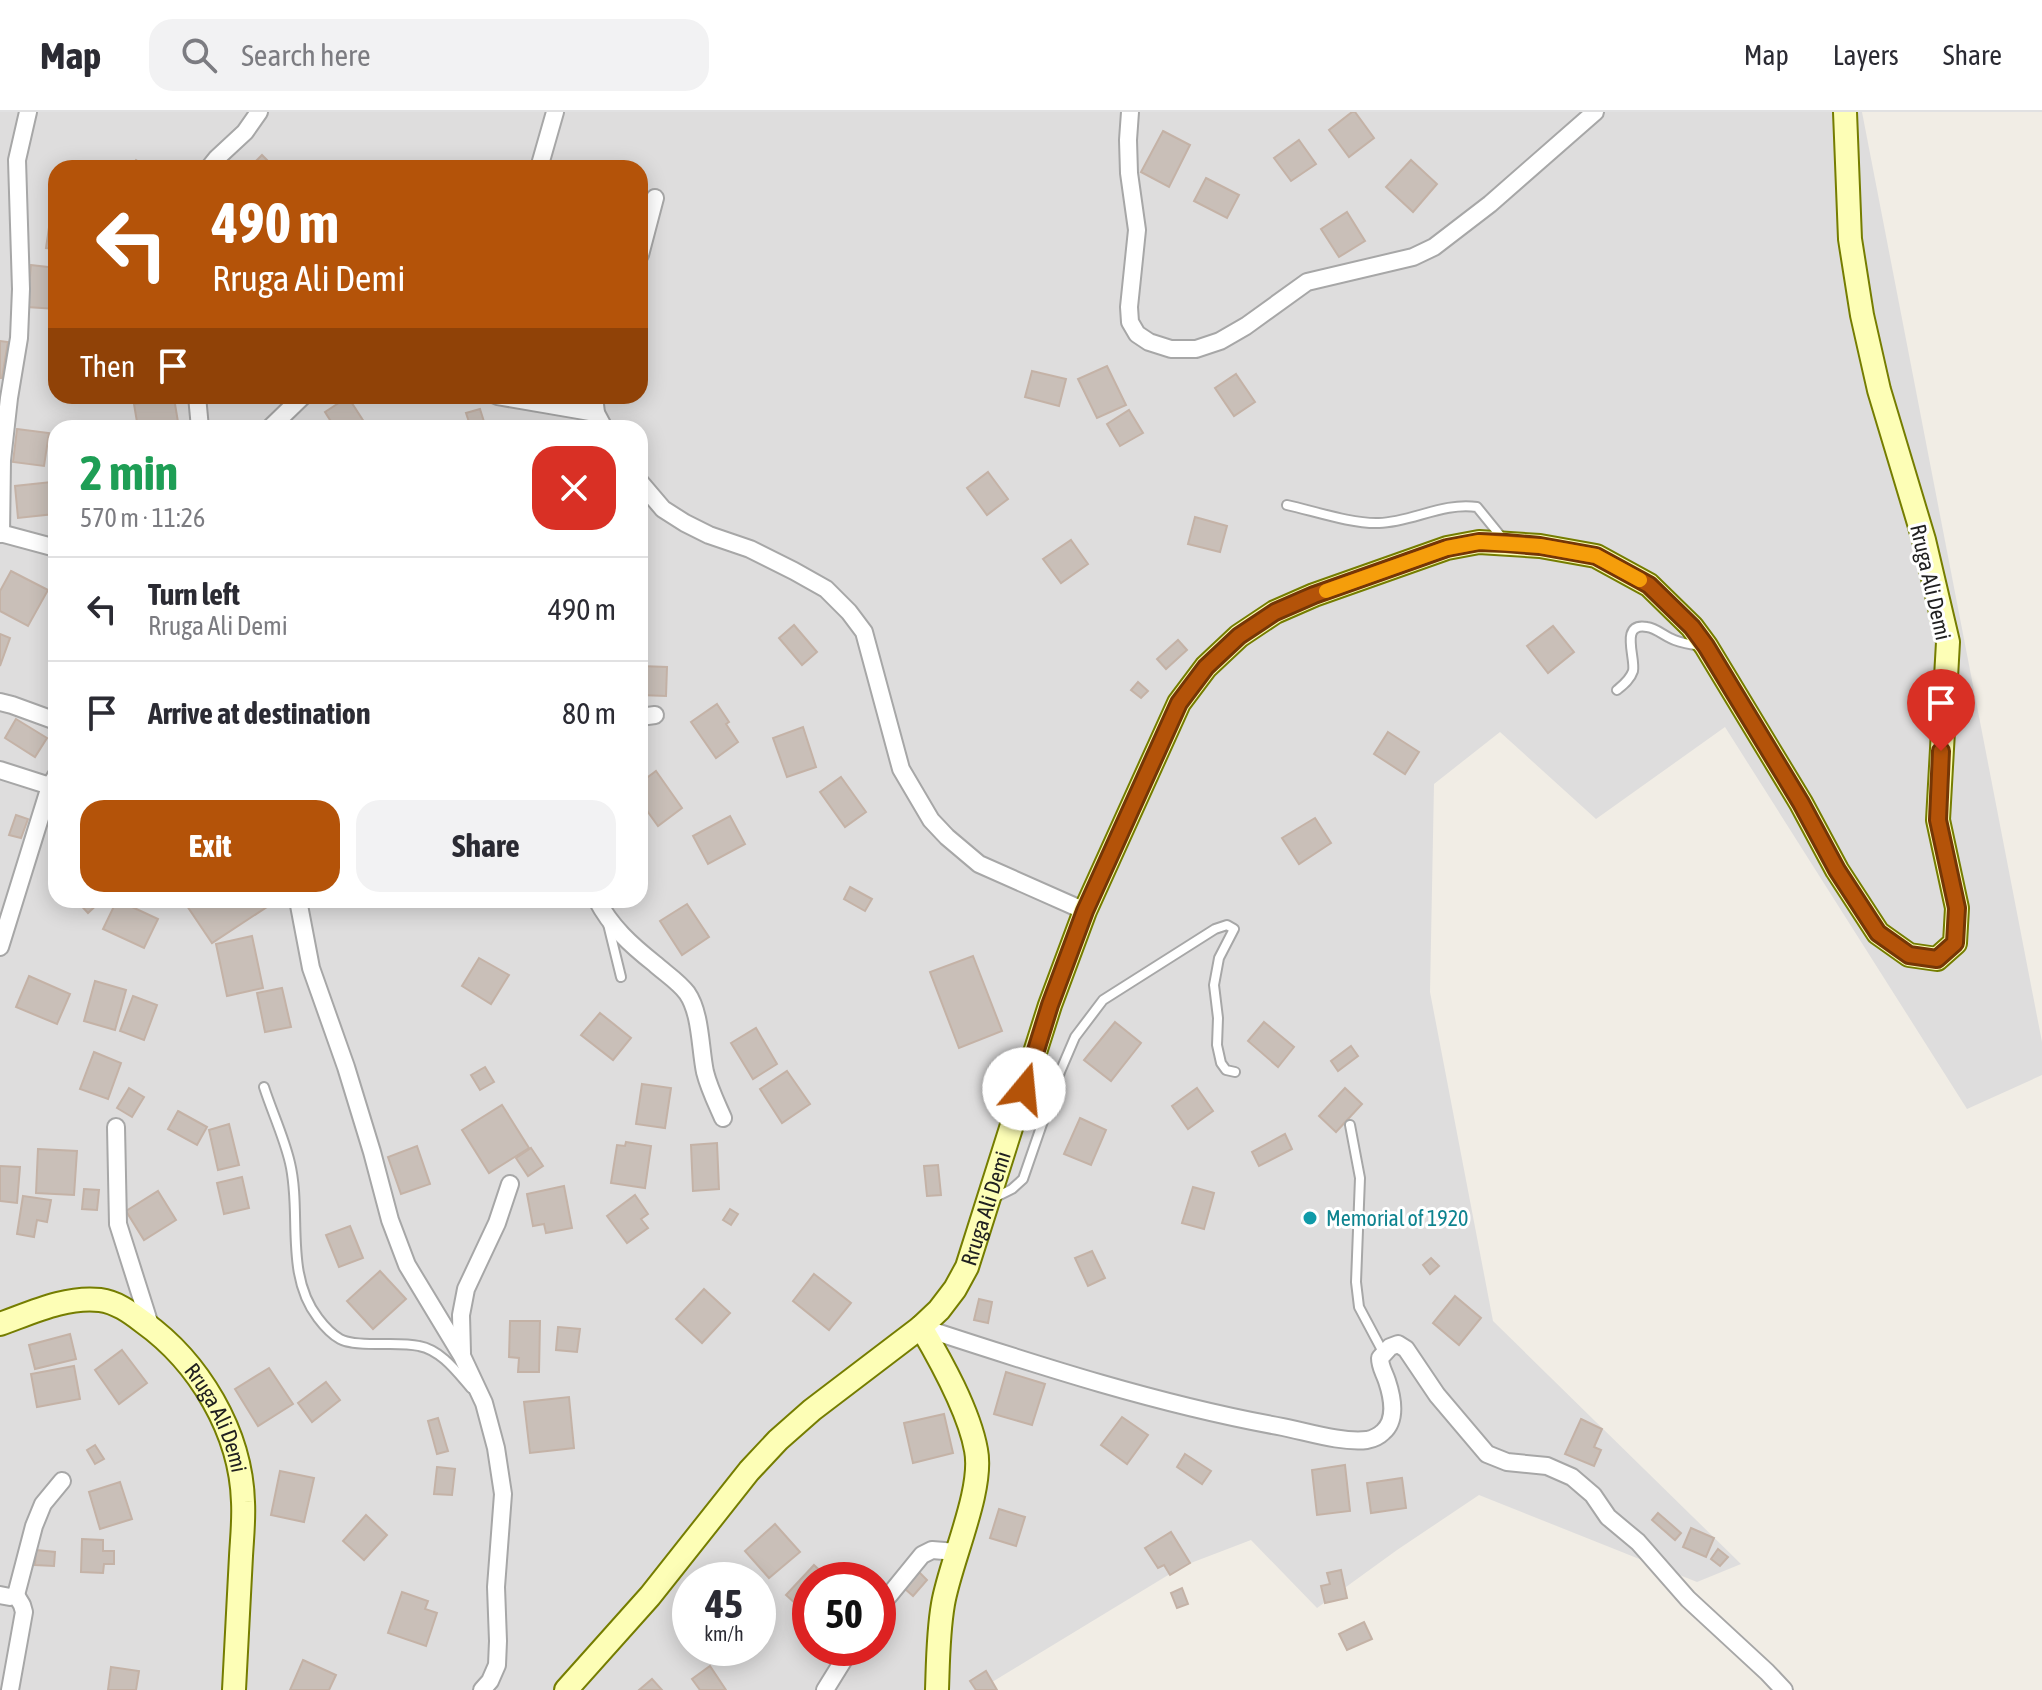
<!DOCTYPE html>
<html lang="en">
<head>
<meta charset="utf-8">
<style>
  :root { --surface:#fff; --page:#f2f2f3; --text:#2b2b33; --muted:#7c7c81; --line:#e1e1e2; --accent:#b45309 }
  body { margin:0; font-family:"Asap Condensed",sans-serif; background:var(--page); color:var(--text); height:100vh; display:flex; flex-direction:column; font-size:30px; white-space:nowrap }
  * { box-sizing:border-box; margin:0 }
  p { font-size:26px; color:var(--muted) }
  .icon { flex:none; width:44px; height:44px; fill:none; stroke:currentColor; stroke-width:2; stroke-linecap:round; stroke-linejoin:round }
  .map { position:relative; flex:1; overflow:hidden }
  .panel { position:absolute; left:48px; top:308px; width:600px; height:488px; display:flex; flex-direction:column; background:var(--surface); border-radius:24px; box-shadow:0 4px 20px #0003 }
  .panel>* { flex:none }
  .hud { position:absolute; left:48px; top:48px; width:600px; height:244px; border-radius:24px; box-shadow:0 4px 20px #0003; background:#b45309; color:#fff; overflow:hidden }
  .speed { position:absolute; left:672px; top:1450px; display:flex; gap:16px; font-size:40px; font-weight:700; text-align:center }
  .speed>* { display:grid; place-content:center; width:104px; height:104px; border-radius:50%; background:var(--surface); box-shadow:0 4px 20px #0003; line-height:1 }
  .speed small { font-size:20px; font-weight:400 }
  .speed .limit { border:12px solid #d22; background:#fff; color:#111 }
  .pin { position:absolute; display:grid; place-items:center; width:68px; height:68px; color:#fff; margin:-82px -34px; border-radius:50% 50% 50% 0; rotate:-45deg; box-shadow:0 0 8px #0007 }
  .pin .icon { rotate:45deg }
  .me { position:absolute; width:88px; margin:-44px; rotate:17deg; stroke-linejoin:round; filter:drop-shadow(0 0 6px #0008) }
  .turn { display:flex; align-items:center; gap:28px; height:168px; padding:0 32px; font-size:36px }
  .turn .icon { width:104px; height:104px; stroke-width:2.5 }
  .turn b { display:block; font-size:56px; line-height:68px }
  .then { display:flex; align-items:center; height:76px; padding:0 32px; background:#0003; gap:16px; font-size:30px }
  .round { display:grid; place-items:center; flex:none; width:84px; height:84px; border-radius:24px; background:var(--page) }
  .headline { display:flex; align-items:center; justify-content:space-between; height:136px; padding:0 32px }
  h1 { font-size:48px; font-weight:700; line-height:60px; color:#1e9e55 }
  .primary-button { display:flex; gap:16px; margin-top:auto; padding:16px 32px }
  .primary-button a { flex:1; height:92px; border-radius:24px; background:var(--accent); color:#fff; font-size:32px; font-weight:700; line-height:92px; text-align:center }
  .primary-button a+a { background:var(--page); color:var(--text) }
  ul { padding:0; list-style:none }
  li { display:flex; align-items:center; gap:24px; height:104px; padding:0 32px; border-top:2px solid var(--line) }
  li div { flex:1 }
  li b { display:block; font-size:30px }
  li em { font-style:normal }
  header { display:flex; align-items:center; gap:48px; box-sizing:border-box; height:112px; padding:0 40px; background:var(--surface); border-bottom:2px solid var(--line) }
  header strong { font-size:38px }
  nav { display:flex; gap:44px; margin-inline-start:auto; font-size:28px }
  .search { width:560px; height:72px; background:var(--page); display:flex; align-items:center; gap:20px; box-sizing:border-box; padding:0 28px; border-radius:24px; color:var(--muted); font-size:30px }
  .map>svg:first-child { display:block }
  .residential { fill:#dedddd; fill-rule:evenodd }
  .building { fill:#c9bfb8; stroke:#c4b2a6; stroke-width:2 }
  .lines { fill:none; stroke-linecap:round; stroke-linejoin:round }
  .lane-casing { stroke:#a7a7a7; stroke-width:12 }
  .street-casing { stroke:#a7a7a7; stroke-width:20 }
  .secondary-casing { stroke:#757d00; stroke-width:26 }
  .lane { stroke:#fff; stroke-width:8 }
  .street { stroke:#fff; stroke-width:16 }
  .secondary { stroke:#fdfeb6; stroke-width:22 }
  .route-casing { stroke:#753606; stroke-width:20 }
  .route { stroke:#b45309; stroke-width:14 }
  .slow { stroke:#f59e0b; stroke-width:14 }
  .culture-dot { fill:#0f9aa8; stroke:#fff; stroke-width:3 }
  .labels { text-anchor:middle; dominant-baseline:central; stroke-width:6; stroke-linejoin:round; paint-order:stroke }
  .street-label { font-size:22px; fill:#202020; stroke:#fff }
  .culture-label { font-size:22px; fill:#0d838f; stroke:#fff; text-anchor:start }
</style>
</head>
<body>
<header>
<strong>Map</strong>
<div class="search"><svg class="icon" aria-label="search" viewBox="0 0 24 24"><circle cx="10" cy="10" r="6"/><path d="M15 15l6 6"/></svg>Search here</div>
<nav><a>Map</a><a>Layers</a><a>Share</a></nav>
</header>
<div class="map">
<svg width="2042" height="1578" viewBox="0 0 2042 1578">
  <rect width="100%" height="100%" fill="#f1ede5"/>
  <path class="residential" d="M0,0H1862L2042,930V963L1967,997L1725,615L1596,707L1500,620L1434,672L1430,880L1493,1209L1741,1452L1697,1470L1479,1383L1397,1438L1317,1496L1251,1428L1183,1454L979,1578H0ZM56,56H640V284H56ZM56,316H640V788H56ZM690,1468H758V1536H690ZM810,1468H878V1536H810Z"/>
  <g class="building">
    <path d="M1352,0H1355L1374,26L1349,45L1329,18Z"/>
    <path d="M1163,19L1190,33L1169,75L1141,60Z"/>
    <path d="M1299,28L1316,52L1291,69L1274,46Z"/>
    <path d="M262,43L275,56H249Z"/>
    <path d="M136,48L148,56H130Z"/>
    <path d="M1411,48L1437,72L1413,100L1386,75Z"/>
    <path d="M1206,66L1239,83L1227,106L1194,89Z"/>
    <path d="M52,95L56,96V137L46,136Z"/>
    <path d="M1347,100L1365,129L1339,145L1321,117Z"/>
    <path d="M31,153L56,156V197L27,195Z"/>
    <path d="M0,229L8,230L2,266H0Z"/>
    <path d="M1107,254L1126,293L1097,306L1078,267Z"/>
    <path d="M1032,259L1066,267L1059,294L1025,285Z"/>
    <path d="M1236,262L1255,290L1234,304L1215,276Z"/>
    <path d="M348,285L368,316H335L325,300Z"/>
    <path d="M174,286L179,316H138L134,292Z"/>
    <path d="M480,297L486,316H471L466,301Z"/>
    <path d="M1129,298L1143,321L1120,334L1107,312Z"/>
    <path d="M17,317L49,321L44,354L13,350Z"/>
    <path d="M988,360L1008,387L987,403L967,376Z"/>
    <path d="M51,370L54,402L18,406L15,374Z"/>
    <path d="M1195,405L1227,414L1220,440L1188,432Z"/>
    <path d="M1071,428L1088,452L1061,471L1043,447Z"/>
    <path d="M11,459L48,478L28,514L0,499V479Z"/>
    <path d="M794,513L817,540L802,553L779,526Z"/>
    <path d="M1553,514L1574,540L1548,561L1527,534Z"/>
    <path d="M0,522L10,526L0,554Z"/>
    <path d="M1178,528L1187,538L1166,557L1157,547Z"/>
    <path d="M640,554L667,555L666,584L640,583Z"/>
    <path d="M1138,570L1148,579L1141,586L1131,578Z"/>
    <path d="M717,592L729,610L726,612L738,630L716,646L691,610Z"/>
    <path d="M16,607L47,626L35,645L5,626Z"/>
    <path d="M803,615L816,655L787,665L773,626Z"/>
    <path d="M1388,620L1419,640L1405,662L1374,642Z"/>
    <path d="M656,659L682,696L658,714L640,689V671Z"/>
    <path d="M841,665L866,700L845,715L820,680Z"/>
    <path d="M16,703L28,707L21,726L9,723Z"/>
    <path d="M730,704L745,732L708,752L693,724Z"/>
    <path d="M1315,706L1331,731L1299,752L1282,726Z"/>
    <path d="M850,775L872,787L865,799L844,787Z"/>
    <path d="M76,788H102L88,801Z"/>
    <path d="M117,788L158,807L144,836L103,817Z"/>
    <path d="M183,788H266L270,793L212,831Z"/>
    <path d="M687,792L709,825L682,843L660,809Z"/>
    <path d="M252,824L263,876L227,884L216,832Z"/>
    <path d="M973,844L1002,919L959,936L930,860Z"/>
    <path d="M479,846L509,863L491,892L462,874Z"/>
    <path d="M29,864L70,882L57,912L16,895Z"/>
    <path d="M95,869L126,878L115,918L84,909Z"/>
    <path d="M282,876L291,915L265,920L257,881Z"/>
    <path d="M133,884L157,893L144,928L120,919Z"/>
    <path d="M600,901L631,926L613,948L581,923Z"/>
    <path d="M1115,910L1141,931L1111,969L1084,948Z"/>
    <path d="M1264,910L1294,935L1278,955L1248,929Z"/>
    <path d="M756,916L777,952L753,967L731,931Z"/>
    <path d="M1351,934L1358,944L1338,959L1331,949Z"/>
    <path d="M94,940L121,951L108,987L80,977Z"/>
    <path d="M485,955L494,970L480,978L471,963Z"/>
    <path d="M787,959L810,992L782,1011L760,977Z"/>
    <path d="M642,972L671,976L665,1016L636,1012Z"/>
    <path d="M129,976L144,985L132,1005L117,996Z"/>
    <path d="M1197,976L1213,999L1188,1017L1172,994Z"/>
    <path d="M1345,976L1362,992L1336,1020L1319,1004Z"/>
    <path d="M502,993L529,1036L489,1061L462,1018Z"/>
    <path d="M178,999L207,1015L197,1033L168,1017Z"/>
    <path d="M1080,1006L1106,1018L1091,1053L1064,1042Z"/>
    <path d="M229,1012L239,1053L218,1058L209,1018Z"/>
    <path d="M1285,1022L1292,1037L1259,1054L1252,1040Z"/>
    <path d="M626,1030L651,1034L645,1076L611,1071L617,1033L625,1034Z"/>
    <path d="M717,1031L719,1077L693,1079L691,1033Z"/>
    <path d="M417,1034L430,1072L401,1082L388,1045Z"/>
    <path d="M531,1036L543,1054L528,1064L516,1046Z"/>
    <path d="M38,1037L77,1039L74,1083L36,1081Z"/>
    <path d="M938,1053L941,1083L927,1084L924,1054Z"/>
    <path d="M0,1054L20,1055L17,1091L0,1089Z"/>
    <path d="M242,1065L249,1096L224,1102L217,1071Z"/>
    <path d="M564,1074L572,1116L546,1121L544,1112L533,1114L527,1082Z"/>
    <path d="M1193,1075L1214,1081L1204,1117L1182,1111Z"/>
    <path d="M84,1077L99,1078L97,1098L82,1097Z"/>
    <path d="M158,1079L176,1108L144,1128L126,1099Z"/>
    <path d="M635,1083L648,1102L641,1107L648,1116L627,1131L607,1104Z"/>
    <path d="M23,1084L51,1088L47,1110L37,1108L34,1125L17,1122Z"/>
    <path d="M730,1097L738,1102L731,1113L723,1108Z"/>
    <path d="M350,1114L363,1146L339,1155L326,1123Z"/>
    <path d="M1092,1139L1105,1166L1088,1174L1075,1146Z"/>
    <path d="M1431,1146L1439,1154L1430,1162L1423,1153Z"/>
    <path d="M380,1159L406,1187L373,1217L347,1189Z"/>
    <path d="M814,1162L851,1191L829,1218L793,1189Z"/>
    <path d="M704,1177L730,1201L702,1231L676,1207Z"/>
    <path d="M1455,1184L1481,1206L1459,1233L1433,1211Z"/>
    <path d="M979,1187L992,1190L988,1211L974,1208Z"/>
    <path d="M510,1209H540L539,1260H518L519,1246L509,1245Z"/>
    <path d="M558,1215L580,1217L577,1240L556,1238Z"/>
    <path d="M70,1222L76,1247L35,1257L29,1233Z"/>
    <path d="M122,1238L147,1271L119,1292L95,1258Z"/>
    <path d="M74,1254L80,1287L37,1295L31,1262Z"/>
    <path d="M269,1256L293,1292L258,1314L235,1277Z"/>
    <path d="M1006,1260L1045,1272L1032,1313L994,1302Z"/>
    <path d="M326,1270L340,1288L312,1310L298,1291Z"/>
    <path d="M569,1285L574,1336L530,1341L524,1290Z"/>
    <path d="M944,1302L953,1341L913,1351L904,1311Z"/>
    <path d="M1122,1305L1148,1323L1127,1352L1101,1333Z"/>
    <path d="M438,1306L448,1339L437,1342L428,1309Z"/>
    <path d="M1581,1307L1602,1317L1594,1335L1601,1338L1594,1354L1565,1342Z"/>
    <path d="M95,1333L104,1347L95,1352L87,1338Z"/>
    <path d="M1185,1342L1211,1359L1202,1372L1177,1355Z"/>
    <path d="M1345,1353L1350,1399L1317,1403L1312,1358Z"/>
    <path d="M437,1355L455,1357L452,1383L434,1382Z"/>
    <path d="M280,1359L314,1366L304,1410L271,1403Z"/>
    <path d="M1402,1366L1406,1396L1371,1401L1367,1371Z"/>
    <path d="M120,1370L132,1407L100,1417L89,1380Z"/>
    <path d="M999,1397L1025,1405L1016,1434L990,1426Z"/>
    <path d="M1658,1401L1681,1421L1675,1428L1652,1408Z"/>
    <path d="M366,1403L387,1423L364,1448L343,1429Z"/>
    <path d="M775,1412L800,1440L769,1466L745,1439Z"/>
    <path d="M1691,1416L1714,1426L1706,1445L1683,1435Z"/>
    <path d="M1171,1420L1190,1451L1170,1463L1164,1453L1158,1456L1145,1436Z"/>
    <path d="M82,1427L103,1428V1439H114V1452H104L103,1461L81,1460Z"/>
    <path d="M1718,1437L1728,1445L1720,1454L1711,1447Z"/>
    <path d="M36,1438L55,1440L54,1454L35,1453Z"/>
    <path d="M814,1453L830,1468H810V1505L786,1483Z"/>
    <path d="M1341,1458L1347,1486L1325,1491L1321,1474L1330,1472L1327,1461Z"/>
    <path d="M919,1460L927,1468L913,1484L904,1476Z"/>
    <path d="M1182,1476L1188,1492L1177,1496L1171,1481Z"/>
    <path d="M402,1480L428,1489L425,1497L437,1501L426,1534L388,1521Z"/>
    <path d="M1364,1510L1372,1527L1347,1538L1339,1522Z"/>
    <path d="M712,1536H734L726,1546Z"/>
    <path d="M303,1548L336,1563L329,1578H290Z"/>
    <path d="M710,1554L726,1578H700L692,1567Z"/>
    <path d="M111,1555L139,1559L136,1578H108Z"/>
    <path d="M986,1559L997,1578H976L970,1569Z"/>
    <path d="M652,1567L662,1578H639Z"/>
  </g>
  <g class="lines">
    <defs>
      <g id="lane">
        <path d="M1287,393C1314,399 1352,412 1379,411C1412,410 1443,390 1477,395L1503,427"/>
        <path d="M1617,578C1623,573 1630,568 1633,559C1636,546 1619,510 1647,515C1655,516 1662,522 1670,526C1679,531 1690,532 1700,534"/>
        <path d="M608,812L621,865"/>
        <path d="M264,975C272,1000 284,1025 290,1051C302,1101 284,1162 318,1206C324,1214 331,1222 340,1227C349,1232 365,1232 376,1232C390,1232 406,1231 419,1234C441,1238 457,1260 471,1276"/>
        <path d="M1350,1013L1360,1066L1356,1170L1359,1195L1383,1240"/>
        <path d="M994,1086L1012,1077L1023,1067L1060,960L1075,925L1103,888L1215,817L1227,813L1234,817L1219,846L1214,873L1218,906L1217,933L1221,951L1226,958L1235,960"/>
      </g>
      <g id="street">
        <path d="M1130,0L1128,28L1129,61L1137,118L1129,195L1130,210L1137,222L1149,230L1171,237H1196L1220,229L1246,214L1307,170L1413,145L1434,135L1490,92L1595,0"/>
        <path d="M209,56L217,46L245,20L259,0"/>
        <path d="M539,56L555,0"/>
        <path d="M640,143L655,86"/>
        <path d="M197,284L200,316"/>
        <path d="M497,284L596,301"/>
        <path d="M594,284L596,301L604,316"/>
        <path d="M270,316L303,284"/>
        <path d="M640,370L663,397L685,411L709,423L750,437L794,459L826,477L849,500L864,520L901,657L931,708L947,725L979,752L1085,799"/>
        <path d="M0,421L56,436"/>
        <path d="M1,422L2,348L9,286L19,226L21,177L17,48L28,0"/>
        <path d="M0,590L12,593L56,609"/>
        <path d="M640,605L655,603"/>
        <path d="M0,658L50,674"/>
        <path d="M298,788L311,856L346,955L372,1040L390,1108L407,1153L462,1244L484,1291L496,1336L503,1382L496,1475L498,1529L497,1553L490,1569L482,1578"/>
        <path d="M597,788C611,815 631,833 655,852C665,861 679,870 687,881C701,901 700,936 705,960C709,976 716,990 723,1006"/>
        <path d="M0,835L50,674L56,664"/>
        <path d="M116,1015L118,1112L151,1216"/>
        <path d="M921,1215C1040,1254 1160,1293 1283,1315C1308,1320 1342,1331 1367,1328C1372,1327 1379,1324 1383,1320C1397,1308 1392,1284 1387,1269C1384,1260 1380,1255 1380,1246L1390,1235L1398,1232L1406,1237L1437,1283L1487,1342L1507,1350L1547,1354L1572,1365L1593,1383L1608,1405L1638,1430L1688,1487L1767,1560L1784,1578"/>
        <path d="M462,1241L461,1203L466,1177L497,1111L510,1072"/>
        <path d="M0,1483L10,1485L16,1483L34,1414L43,1392L62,1369"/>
        <path d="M878,1497L922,1443L932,1438L957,1440"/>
        <path d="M10,1578L24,1500L22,1493L16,1483"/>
        <path d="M825,1578L851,1536"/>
      </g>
      <g id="secondary">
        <path id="s1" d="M0,1212C31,1201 66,1184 100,1188C116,1190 130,1200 143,1210C199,1250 241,1320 243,1390C244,1408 242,1426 241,1444C239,1489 236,1533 234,1578"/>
        <path d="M921,1215C941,1249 969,1299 976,1338C984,1378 950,1450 943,1492C938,1521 938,1550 937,1578"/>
        <path id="s2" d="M566,1578L650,1484L749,1359L778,1328L812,1298L921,1215L939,1198L955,1177L967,1155L1050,893L1085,799L1179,591L1206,555L1239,524L1275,500L1314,483L1447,436L1479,430L1540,434L1596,444L1649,473L1692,515L1706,534L1801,691L1837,758L1878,821L1909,843L1937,847L1955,831L1957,796L1938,708L1948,530L1924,428L1879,278L1862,203L1850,127L1845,0"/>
      </g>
    </defs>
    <use href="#lane" class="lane-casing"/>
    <use href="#street" class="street-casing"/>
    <use href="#secondary" class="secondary-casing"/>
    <use href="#lane" class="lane"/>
    <use href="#street" class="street"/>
    <use href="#secondary" class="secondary"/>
  </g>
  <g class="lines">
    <defs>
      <path id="route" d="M1024,977L1050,893L1085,799L1179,591L1206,555L1222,540L1239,524L1275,500L1314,483L1447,436L1479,430L1506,431L1540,434L1596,444L1649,473L1692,515L1706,534L1801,691L1837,758L1878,821L1909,843L1937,847L1955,831L1957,796L1938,708L1941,639"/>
    </defs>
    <use href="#route" class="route-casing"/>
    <use href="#route" class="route"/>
    <path class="slow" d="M1326,479L1447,436L1479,430L1540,434L1596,444L1640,468"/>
  </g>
  <circle class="culture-dot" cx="1310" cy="1106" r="8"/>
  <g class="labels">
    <g class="street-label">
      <text transform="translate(1931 470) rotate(77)">Rruga Ali Demi</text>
      <text stroke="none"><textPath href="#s2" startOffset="648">Rruga Ali Demi</textPath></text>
      <text stroke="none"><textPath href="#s1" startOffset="276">Rruga Ali Demi</textPath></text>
    </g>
    <g class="culture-label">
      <text x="1326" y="1106">Memorial of 1920</text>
    </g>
  </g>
</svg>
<div class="speed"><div>45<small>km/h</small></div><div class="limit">50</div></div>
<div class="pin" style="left:1941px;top:639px;background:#d93025"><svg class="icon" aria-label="arrive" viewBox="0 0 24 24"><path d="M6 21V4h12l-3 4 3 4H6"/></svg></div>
<svg class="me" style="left:1024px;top:977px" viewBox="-20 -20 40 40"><circle r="19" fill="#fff"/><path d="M0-13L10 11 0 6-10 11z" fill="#b45309"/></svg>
<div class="hud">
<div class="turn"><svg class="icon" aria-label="left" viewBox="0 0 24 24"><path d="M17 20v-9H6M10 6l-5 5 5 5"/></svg><div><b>490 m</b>Rruga Ali Demi</div></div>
<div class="then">Then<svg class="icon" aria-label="arrive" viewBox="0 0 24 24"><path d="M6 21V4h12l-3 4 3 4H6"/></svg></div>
</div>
<section class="panel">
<div class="headline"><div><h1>2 min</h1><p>570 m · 11:26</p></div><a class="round" style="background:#d93025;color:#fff"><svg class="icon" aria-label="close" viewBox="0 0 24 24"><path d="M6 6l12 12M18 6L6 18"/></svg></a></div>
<ul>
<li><svg class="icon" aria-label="left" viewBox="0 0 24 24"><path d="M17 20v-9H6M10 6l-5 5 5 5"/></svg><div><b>Turn left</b><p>Rruga Ali Demi</p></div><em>490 m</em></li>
<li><svg class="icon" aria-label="arrive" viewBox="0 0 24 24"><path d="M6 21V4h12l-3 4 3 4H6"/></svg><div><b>Arrive at destination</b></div><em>80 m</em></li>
</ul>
<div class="primary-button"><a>Exit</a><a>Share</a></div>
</section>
</div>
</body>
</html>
